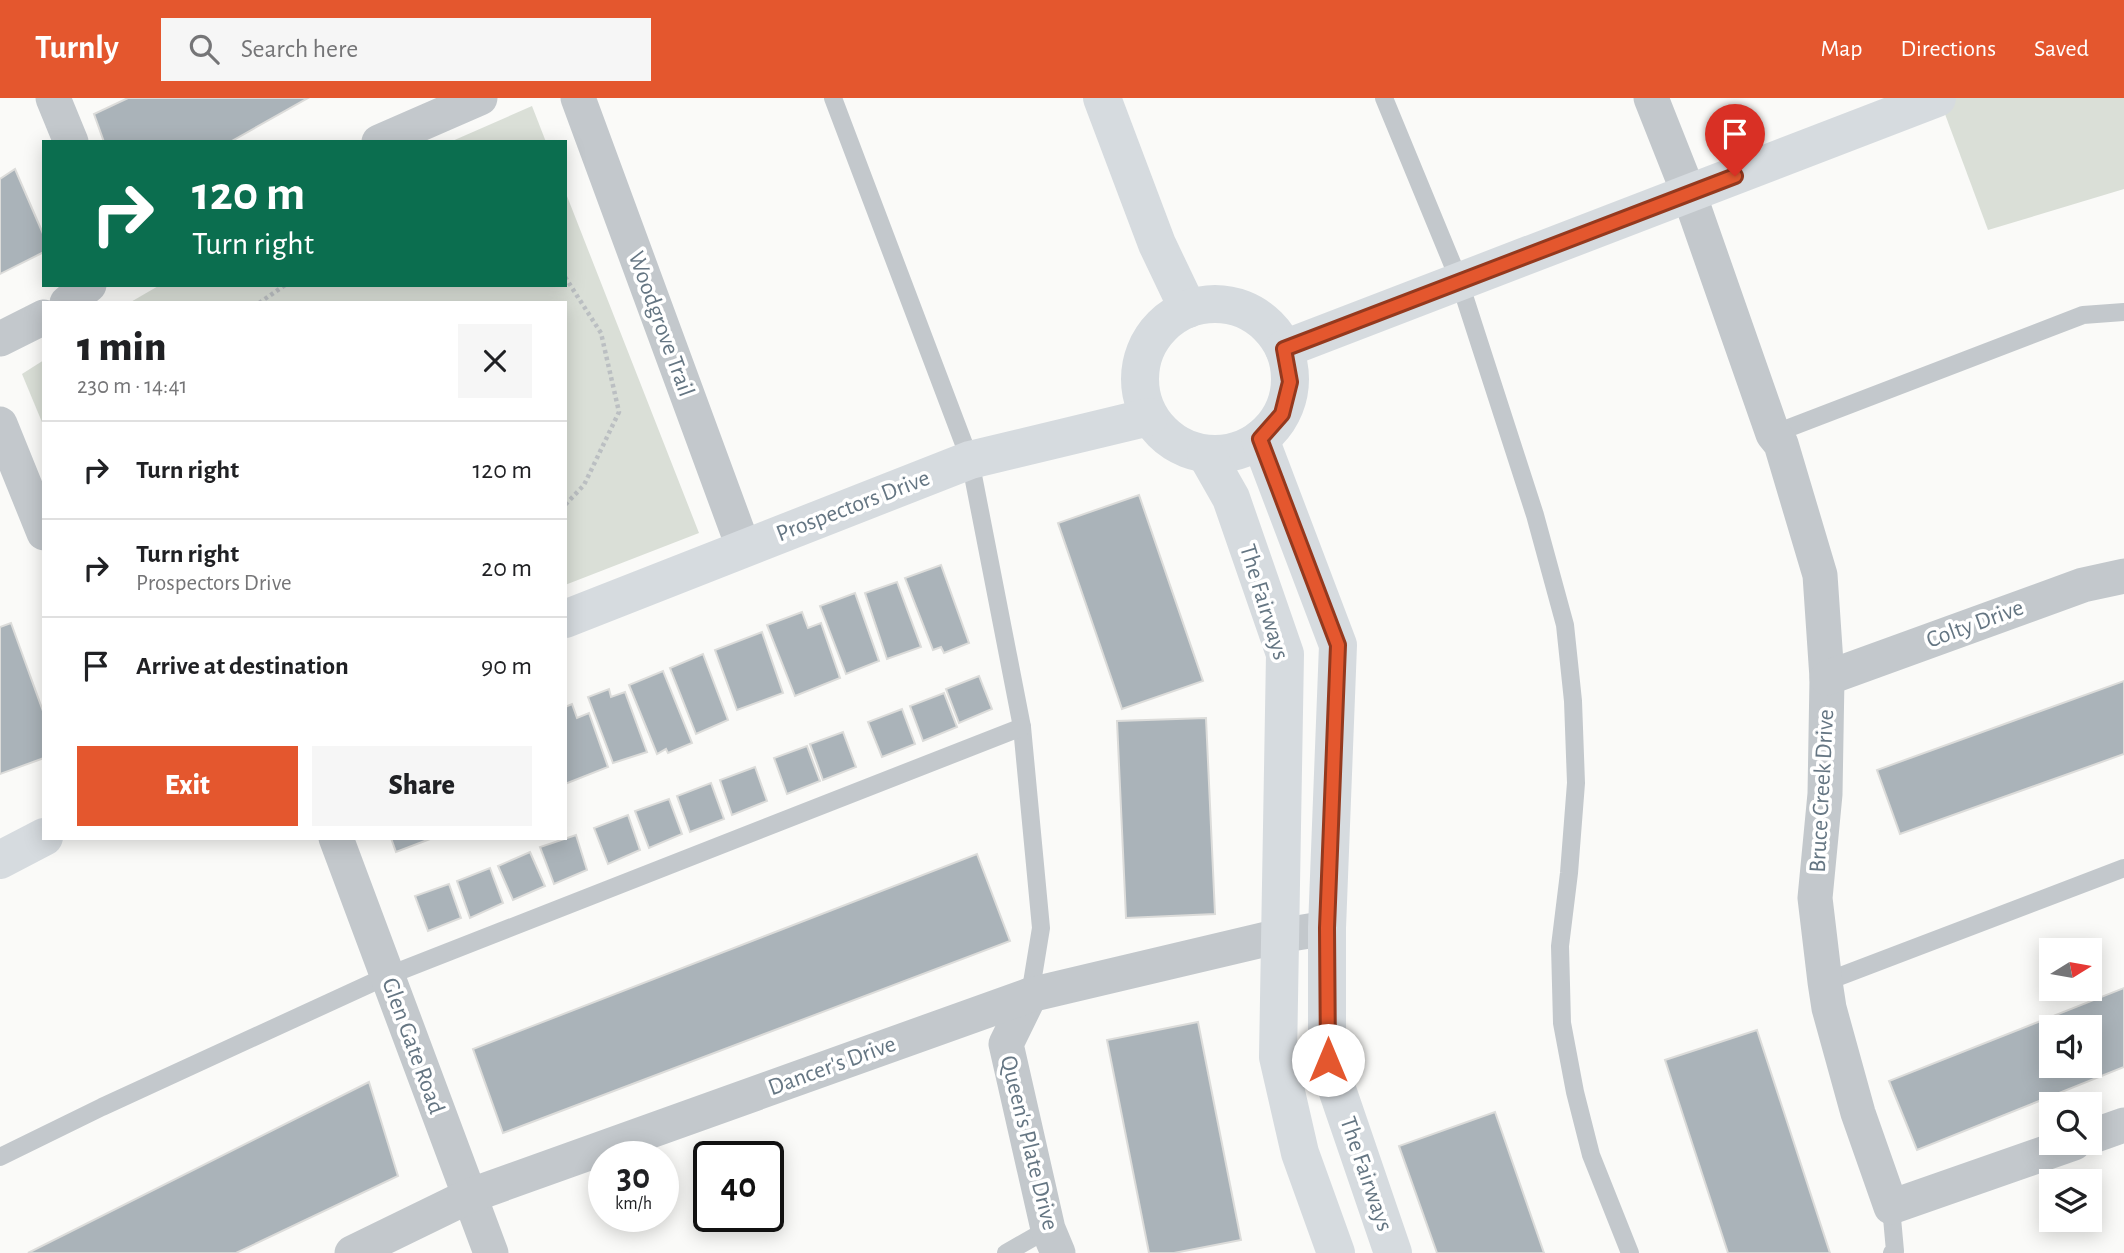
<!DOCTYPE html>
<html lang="en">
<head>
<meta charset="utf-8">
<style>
  :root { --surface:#fff; --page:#f6f6f6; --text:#202124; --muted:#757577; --line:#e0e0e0; --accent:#e4572e }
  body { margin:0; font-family:"Alegreya Sans",sans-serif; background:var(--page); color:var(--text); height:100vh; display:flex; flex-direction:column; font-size:26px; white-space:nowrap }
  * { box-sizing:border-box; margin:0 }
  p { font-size:23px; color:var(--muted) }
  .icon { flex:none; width:38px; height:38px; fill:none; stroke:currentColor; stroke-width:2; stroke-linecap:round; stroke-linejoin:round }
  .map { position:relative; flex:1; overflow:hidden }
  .details { position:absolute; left:42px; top:203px; width:525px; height:539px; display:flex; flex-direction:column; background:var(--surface); border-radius:0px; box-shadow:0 4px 18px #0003 }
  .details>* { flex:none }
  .guide { position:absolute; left:42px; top:42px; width:525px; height:147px; border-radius:0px; box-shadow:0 4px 18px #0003; background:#0b6e4f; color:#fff; overflow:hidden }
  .needle { width:46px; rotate:79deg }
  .tools { position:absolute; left:2039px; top:840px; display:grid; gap:14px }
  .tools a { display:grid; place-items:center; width:63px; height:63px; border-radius:0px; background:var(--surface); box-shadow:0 4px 18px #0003; font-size:35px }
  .speed { position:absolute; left:588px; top:1043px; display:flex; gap:14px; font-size:35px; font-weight:700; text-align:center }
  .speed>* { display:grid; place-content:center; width:91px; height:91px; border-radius:50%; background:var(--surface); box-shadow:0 4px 18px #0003; line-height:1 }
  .speed small { font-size:18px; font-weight:400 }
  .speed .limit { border:4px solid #111; border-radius:10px; background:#fff; color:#111 }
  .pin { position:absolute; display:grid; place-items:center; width:60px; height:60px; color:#fff; margin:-72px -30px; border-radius:50% 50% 50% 0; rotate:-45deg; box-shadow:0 0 7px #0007 }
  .pin .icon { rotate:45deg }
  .me { position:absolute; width:77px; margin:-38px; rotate:0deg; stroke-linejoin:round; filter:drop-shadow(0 0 5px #0008) }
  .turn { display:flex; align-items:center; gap:24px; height:147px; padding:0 35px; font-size:32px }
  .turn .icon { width:91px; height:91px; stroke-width:2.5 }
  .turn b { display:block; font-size:49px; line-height:60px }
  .round { display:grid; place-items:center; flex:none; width:74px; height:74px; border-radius:0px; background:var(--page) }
  .overview { display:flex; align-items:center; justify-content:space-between; height:119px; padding:0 35px }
  h1 { font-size:42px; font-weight:800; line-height:52px }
  .primary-button { display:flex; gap:14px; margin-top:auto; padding:14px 35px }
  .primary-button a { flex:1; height:80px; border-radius:0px; background:var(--accent); color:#fff; font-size:28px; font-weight:800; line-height:80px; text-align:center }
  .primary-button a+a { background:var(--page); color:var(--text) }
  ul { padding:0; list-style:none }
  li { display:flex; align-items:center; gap:21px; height:98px; padding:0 35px; border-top:2px solid var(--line) }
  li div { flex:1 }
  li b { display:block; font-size:26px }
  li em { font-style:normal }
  header { display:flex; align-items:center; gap:42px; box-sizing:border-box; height:98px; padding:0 35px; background:var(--accent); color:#fff }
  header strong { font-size:33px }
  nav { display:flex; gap:38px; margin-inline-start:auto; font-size:24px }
  .search { width:490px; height:63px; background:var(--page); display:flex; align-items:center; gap:18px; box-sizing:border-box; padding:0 24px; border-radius:0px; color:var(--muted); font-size:26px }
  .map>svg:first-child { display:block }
  .green { fill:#dadfd7 }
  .building { fill:#aab3b9; stroke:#dcdcda; stroke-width:2; fill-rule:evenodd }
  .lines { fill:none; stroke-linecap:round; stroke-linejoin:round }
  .path { stroke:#bbbfc2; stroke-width:4.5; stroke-dasharray:3.5 3.5; stroke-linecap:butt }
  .lane { stroke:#c3c8cc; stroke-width:18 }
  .street { stroke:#c3c8cc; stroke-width:35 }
  .secondary { stroke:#d6dbdf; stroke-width:38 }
  .route-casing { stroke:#94391e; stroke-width:18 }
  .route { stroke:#e4572e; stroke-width:12 }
  .labels { text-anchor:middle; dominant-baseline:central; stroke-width:7; stroke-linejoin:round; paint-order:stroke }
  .street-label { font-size:24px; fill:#657683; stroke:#fff }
</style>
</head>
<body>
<header>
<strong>Turnly</strong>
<div class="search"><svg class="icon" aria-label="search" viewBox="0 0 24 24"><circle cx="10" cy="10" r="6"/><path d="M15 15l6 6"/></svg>Search here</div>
<nav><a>Map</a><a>Directions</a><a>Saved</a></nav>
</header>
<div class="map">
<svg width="2124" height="1155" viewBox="0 0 2124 1155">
  <rect width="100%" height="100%" fill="#fafaf8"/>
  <g class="green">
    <path d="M1939,0H2124V91L1988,132Z"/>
    <path d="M532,8L546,44H450Z"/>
    <path d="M565,93L699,435L565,487V205H129L160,187H565Z"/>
    <path d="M44,262V329L22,276Z"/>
  </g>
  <g class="building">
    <path d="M128,0H308L230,44H104L94,16Z"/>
    <path d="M15,71L44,138V154L0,176V81Z"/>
    <path d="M1139,397L1203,583L1122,611L1058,425Z"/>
    <path d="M941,467L969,545L944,555L941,549L933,552L905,480Z"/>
    <path d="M897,484L921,549L887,561L865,495Z"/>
    <path d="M855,495L879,563L846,576L820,508Z"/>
    <path d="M802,514L808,530L821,525L840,580L795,598L767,527Z"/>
    <path d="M11,525L44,616V660L0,676V529Z"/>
    <path d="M762,534L783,595L737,612L715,552Z"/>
    <path d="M703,556L728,622L696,636L670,570Z"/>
    <path d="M663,573L692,645L668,655L666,651L657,656L629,587Z"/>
    <path d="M979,578L992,611L959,625L946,591Z"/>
    <path d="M2124,583V656L1900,736L1877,672Z"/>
    <path d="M609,591L611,599L625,594L647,654L613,665L588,599Z"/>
    <path d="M944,595L957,629L923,643L910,608Z"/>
    <path d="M572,606L577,620L589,615L608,669L565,686V609Z"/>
    <path d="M902,611L915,646L882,659L868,624Z"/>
    <path d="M1206,620L1215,816L1126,820L1117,623Z"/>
    <path d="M843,634L856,669L823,682L810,646Z"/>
    <path d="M807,648L820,683L787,696L774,660Z"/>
    <path d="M755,669L767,703L732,717L720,682Z"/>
    <path d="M711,685L724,721L690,734L677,698Z"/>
    <path d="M669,701L682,736L649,750L635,713Z"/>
    <path d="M628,717L640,752L608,766L594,730Z"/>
    <path d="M576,737L587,772L554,786L540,749Z"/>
    <path d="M391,740H429L430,741L396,754Z"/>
    <path d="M530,754L545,788L513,802L498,768Z"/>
    <path d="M977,756L1010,843L503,1035L473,951Z"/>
    <path d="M490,770L503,805L470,820L457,783Z"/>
    <path d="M449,786L461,820L428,833L415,798Z"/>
    <path d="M2124,890V969L1917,1052L1889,983ZM2051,929H2090V968H2051Z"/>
    <path d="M1198,924L1241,1142L1174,1155H1149L1107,942Z"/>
    <path d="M1757,932L1830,1155H1728L1665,962Z"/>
    <path d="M369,984L398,1078L236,1155H28Z"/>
    <path d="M1495,1014L1544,1155H1437L1399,1048Z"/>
  </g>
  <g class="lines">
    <g class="path">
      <path d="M565,179L601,235L619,314L584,387L565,407"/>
      <path d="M259,205L285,187"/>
    </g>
    <g class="lane">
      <path d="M833,0L970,362L1022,629L1041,830L1030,897"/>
      <path d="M1384,0L1459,182L1535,417L1565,527L1573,603L1576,685L1569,775L1560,848L1562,925L1575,994L1591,1057L1630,1155"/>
      <path d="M1773,336L2083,217L2124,214"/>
      <path d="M1825,884L2124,770"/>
      <path d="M0,1059L102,1009L387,878L1022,629"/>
      <path d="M1891,1109L1895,1153L1892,1155"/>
      <path d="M1006,1155L1048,1131"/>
    </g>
    <g class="street">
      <path d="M53,0L71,44"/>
      <path d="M578,0L744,451"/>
      <path d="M1651,0L1689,96L1773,336L1781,346L1820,477L1827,580L1825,696L1815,800L1825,884L1829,910L1858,1015L1891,1109L2074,1045"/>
      <path d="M379,44L480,0"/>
      <path d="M67,205L89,187"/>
      <path d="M0,241L44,219"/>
      <path d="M0,326L44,435"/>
      <path d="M1827,580L2083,487L2124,478"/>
      <path d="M336,740L491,1155"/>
      <path d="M1030,897L1006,946L1048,1131L1058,1155"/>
      <path d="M2090,1039L2124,1027"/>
      <path d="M352,1155L469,1098L1030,897L1279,838L1327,830"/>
    </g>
    <g class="secondary">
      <path d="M1102,0L1157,146L1188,211"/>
      <circle cx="1215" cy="281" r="75"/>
      <path d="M1284,251L1937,0"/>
      <path d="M1260,341L1338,547L1327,830V962L1393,1155"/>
      <path d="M1206,356L1231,400L1285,556L1278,959L1300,1055L1336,1155"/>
      <path d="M565,521L970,362L1149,319"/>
      <path d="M0,762L44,739"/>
    </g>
  </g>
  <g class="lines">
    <defs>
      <path id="route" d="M1328,962L1327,830L1338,547L1260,341L1282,316L1290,284L1284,251L1735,78"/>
    </defs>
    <use href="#route" class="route-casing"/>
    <use href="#route" class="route"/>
  </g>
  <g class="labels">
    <g class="street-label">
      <text transform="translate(661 226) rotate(70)">Woodgrove Trail</text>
      <text transform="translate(853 408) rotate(-21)">Prospectors Drive</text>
      <text transform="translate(1264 504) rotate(73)">The Fairways</text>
      <text transform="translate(1975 526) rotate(-20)">Colty Drive</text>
      <text transform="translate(1822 693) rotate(-87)">Bruce Creek Drive</text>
      <text transform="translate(413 948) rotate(70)">Glen Gate Road</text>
      <text transform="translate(832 968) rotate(-20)">Dancer's Drive</text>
      <text transform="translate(1029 1045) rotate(76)">Queen's Plate Drive</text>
      <text transform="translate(1366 1076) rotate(71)">The Fairways</text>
    </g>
  </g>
</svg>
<div class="tools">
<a><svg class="needle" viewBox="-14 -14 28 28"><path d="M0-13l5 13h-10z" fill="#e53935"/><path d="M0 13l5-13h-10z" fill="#757577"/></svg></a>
<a><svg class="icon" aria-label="sound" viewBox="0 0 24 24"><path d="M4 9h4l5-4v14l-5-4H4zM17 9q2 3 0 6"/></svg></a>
<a><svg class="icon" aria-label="search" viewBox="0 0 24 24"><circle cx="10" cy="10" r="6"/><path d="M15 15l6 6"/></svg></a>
<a><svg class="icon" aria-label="layers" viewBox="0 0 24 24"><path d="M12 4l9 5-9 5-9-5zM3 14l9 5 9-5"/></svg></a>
</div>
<div class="speed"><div>30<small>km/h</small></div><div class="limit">40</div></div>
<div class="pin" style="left:1735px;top:78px;background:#d93025"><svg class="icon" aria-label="arrive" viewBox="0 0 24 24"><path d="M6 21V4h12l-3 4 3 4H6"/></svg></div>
<svg class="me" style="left:1328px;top:962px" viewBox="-20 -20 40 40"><circle r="19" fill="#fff"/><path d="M0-13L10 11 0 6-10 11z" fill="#e4572e"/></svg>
<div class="guide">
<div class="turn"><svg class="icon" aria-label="right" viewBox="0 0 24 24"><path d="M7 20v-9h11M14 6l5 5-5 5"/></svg><div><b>120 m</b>Turn right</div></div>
</div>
<section class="details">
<div class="overview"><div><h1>1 min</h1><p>230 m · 14:41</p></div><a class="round"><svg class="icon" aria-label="close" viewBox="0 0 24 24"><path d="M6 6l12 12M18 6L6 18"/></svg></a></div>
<ul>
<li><svg class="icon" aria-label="right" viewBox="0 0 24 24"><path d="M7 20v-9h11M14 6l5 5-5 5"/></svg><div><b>Turn right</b></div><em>120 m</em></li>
<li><svg class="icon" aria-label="right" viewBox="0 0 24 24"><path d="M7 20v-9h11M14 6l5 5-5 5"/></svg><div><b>Turn right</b><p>Prospectors Drive</p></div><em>20 m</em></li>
<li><svg class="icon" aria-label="arrive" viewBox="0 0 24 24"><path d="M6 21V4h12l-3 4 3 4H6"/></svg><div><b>Arrive at destination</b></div><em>90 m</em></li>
</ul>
<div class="primary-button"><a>Exit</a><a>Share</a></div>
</section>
</div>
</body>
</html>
